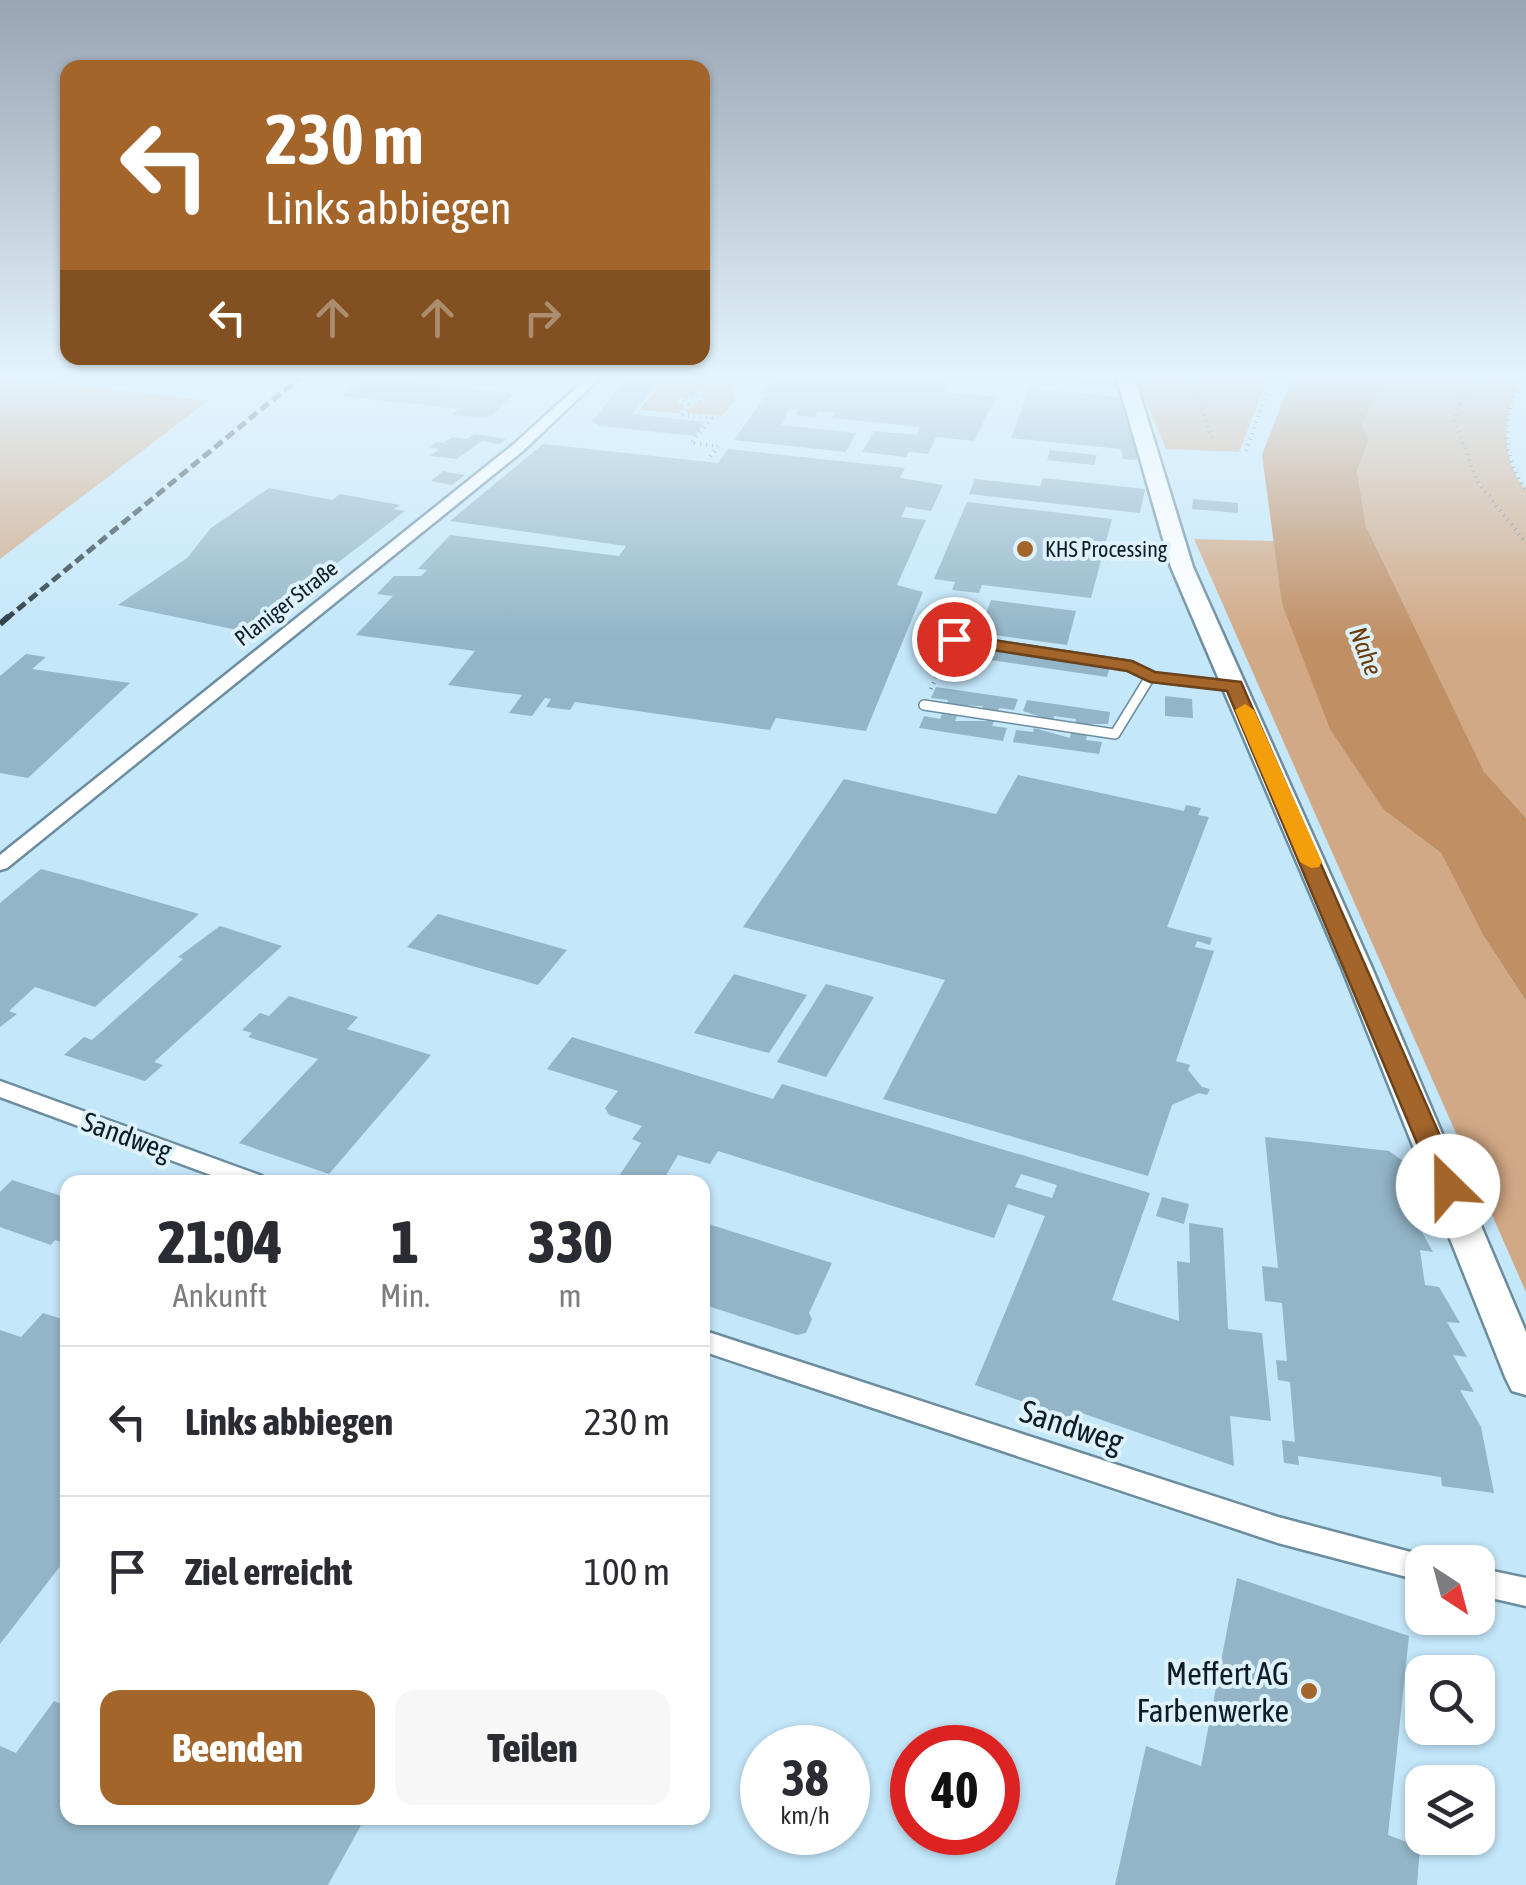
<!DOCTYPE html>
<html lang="de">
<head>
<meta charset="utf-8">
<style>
  :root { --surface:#fff; --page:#f7f7f7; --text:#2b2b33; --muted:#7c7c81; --line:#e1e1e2; --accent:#a3652a }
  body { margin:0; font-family:"Asap Condensed",sans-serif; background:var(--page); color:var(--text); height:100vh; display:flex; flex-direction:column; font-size:38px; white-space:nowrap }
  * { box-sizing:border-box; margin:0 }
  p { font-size:32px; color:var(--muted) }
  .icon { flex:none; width:55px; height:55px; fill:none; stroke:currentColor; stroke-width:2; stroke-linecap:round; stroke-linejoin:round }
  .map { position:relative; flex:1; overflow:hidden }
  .drawer { position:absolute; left:60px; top:1175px; width:650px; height:650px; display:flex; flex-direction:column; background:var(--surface); border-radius:20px; box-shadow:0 2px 8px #0004 }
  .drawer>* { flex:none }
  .top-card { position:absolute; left:60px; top:60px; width:650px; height:305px; border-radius:20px; box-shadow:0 2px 8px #0004; background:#a3652a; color:#fff; overflow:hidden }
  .needle { width:65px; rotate:144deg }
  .tools { position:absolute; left:1405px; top:1545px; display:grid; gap:20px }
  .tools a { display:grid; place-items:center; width:90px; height:90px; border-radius:20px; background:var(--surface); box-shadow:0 2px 8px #0004; font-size:50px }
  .speed { position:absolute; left:740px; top:1725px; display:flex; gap:20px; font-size:50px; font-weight:700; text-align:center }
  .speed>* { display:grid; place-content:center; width:130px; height:130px; border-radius:50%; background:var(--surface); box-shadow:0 2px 8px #0004; line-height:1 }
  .speed small { font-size:25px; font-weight:400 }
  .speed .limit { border:15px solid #d22; background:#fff; color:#111 }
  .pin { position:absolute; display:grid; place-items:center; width:85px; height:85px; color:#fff; margin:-42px; border:5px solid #fff; border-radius:50%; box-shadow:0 2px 10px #0007 }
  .me { position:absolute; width:110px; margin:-55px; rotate:337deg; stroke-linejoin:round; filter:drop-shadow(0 0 8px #0008) }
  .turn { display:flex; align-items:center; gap:35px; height:210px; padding:0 40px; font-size:45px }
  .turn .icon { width:130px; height:130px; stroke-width:2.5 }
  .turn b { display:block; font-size:70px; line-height:85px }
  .lanes { display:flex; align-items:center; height:95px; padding:0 40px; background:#0003; justify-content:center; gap:50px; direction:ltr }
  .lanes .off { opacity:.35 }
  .eta { display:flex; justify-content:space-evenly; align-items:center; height:170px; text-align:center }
  .eta b { font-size:60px; font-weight:800; line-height:70px }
  .button { display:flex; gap:20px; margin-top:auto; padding:20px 40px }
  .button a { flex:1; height:115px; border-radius:20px; background:var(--accent); color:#fff; font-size:40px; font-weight:800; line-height:115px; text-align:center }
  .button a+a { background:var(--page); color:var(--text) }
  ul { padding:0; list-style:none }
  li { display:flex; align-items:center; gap:30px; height:150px; padding:0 40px; border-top:2px solid var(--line) }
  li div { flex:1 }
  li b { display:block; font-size:38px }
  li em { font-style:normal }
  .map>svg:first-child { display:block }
  .green { fill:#d2a986 }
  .water { fill:#c18f64 }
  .building { fill:#93b5c7; fill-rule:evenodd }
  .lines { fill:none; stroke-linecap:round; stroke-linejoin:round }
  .lane-casing { stroke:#6c8d9e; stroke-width:12 }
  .street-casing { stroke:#6c8d9e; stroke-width:5 }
  .secondary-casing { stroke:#6c8d9e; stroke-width:5 }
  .path { stroke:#677f8c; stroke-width:4; stroke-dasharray:1 5; stroke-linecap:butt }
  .lane { stroke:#fff; stroke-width:9 }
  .street { fill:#fff; fill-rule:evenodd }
  .secondary { fill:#fff; fill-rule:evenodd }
  .rail-far1 { stroke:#27373f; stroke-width:5; stroke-dasharray:10 5; stroke-linecap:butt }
  .rail { stroke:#27373f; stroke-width:6; stroke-dasharray:12 6; stroke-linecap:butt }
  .route { fill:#a3652a; stroke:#6a421b; stroke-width:2.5 }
  .slow { fill:#f59e0b }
  .poi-dot { fill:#a3652a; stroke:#ddf2fd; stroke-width:4 }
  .labels { text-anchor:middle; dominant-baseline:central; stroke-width:8; stroke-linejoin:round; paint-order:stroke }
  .far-poi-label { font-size:22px; fill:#0f1c23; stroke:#ddf2fd; text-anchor:start }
  .far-street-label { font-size:22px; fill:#0f1c23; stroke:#ddf2fd }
  .far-water-label { font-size:25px; font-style:italic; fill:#6c3c05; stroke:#ddf2fd }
  .street-label { font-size:28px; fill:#0f1c23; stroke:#ddf2fd }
  .near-street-label { font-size:32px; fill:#0f1c23; stroke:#ddf2fd }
  .near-poi-label { font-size:32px; fill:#0f1c23; stroke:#ddf2fd; text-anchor:end }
</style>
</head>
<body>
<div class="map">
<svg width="1526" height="1885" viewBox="0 0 1526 1885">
  <rect width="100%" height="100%" fill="#c4e7fa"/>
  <g class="green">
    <path d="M0,375L208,401L0,559Z"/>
    <path d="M1135,375H1269L1239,452L1166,449Z"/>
    <path d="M1385,375H1525C1501,406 1499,461 1526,490V818L1484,773L1366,526L1357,471L1369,440L1362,426Z"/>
    <path d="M665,379L705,383L694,395L678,399V403L685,405L680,413L639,410Z"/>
    <path d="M709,382L737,385L731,392L736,398L722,416L686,413L691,406L706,401L701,395Z"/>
    <path d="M1194,539L1276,541L1282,604L1384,810L1441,853L1483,935L1526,1001V1292Z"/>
  </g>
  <path class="water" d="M1293,375H1385L1362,426L1369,440L1357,471L1366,526L1484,772L1526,818V1001L1483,935L1441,853L1384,810L1330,729L1282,604L1262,455Z"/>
  <g class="building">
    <path d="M104,375H198L188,382L154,378L146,383Z"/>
    <path d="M630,375L663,379L632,414L705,422L695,436L600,426L592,421Z"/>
    <path d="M780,375H893L949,381L944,392L996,397L974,441L936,437L928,454L909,452L906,457L862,452L874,431L916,435L920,427L831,418L835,413L818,411L814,417L795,415L799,409L789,408L782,425L856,433L846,452L734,440L767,394L761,393Z"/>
    <path d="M1035,375H1114L1117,387L1034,379Z"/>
    <path d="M365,377L503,392L514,394L491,416L476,417L452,415L458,409L342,396Z"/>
    <path d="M1030,388L1120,397L1139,455L1135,460L1123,459L1121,449L1011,438Z"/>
    <path d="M474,434L506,439L499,444L482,441L457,459L430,456L439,449L429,447L436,442L443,443L452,437L467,439Z"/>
    <path d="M543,444L718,463L728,449L905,468L900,478L943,485L931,511L906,507L901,517L926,520L897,585L923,592L866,731L776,718L770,730L575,702L570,710L546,707L551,699L545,698L532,716L509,713L522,695L448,685L475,651L356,635L393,596L377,594L394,576H421L427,570L418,569L450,535L619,556L626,546L450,521Z"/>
    <path d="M1050,450L1097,455L1094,465L1047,460Z"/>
    <path d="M443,471L451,473L465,475L452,485L431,481Z"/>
    <path d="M1043,478L1145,489L1140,513L969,494L975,479L1040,486Z"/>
    <path d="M269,488L332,500L340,494L400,505L394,509L405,511L247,632L118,605L187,558L211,528Z"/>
    <path d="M1193,499L1238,503V513L1192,509Z"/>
    <path d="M967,502L1112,519L1091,598L982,585L979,593L952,590L955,582L934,579Z"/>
    <path d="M991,600L1076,611L1067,645L979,633Z"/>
    <path d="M954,643L1110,667L1107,677L949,654Z"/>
    <path d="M26,654L46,657L32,669L130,683L28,778L0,773V676Z"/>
    <path d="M936,687L1018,699L1014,710L999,708L997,713L982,710L983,706L946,705L948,700L931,698Z"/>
    <path d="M1165,696L1192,699L1193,718L1165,716Z"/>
    <path d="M1027,700L1110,712L1108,724H1075L1076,719L1054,716L1053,721L1023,711Z"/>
    <path d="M942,714L957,716L955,721H994L992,726L1007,728L1003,741L919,728L924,716L940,719Z"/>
    <path d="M1034,728L1070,738L1071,733L1087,735L1086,740L1102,742L1099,754L1013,742L1016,730L1033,732Z"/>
    <path d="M1018,775L1184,811L1186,805L1201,808L1198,815L1209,817L1167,927L1212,938L1210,945L1197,941L1195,947L1214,951L1176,1061L1190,1065L1188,1070L1202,1087L1210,1089L1207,1095L1199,1093L1172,1105L1148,1176L883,1099L945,980L743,927L844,779L996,814Z"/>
    <path d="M41,869L82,880L199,914L95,1007L35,987L9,1011L17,1014L0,1027V903Z"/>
    <path d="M438,914L567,950L538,985L407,947Z"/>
    <path d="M220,926L282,946L154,1062L163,1065L145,1081L64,1055L84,1037L92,1040L183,959L178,957Z"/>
    <path d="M734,974L807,995L769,1053L694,1033Z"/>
    <path d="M826,984L874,997L826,1077L777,1062Z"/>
    <path d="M289,996L358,1017L347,1029L431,1055L329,1174L239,1143L318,1059L248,1037L252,1033L242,1030L260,1013L269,1016Z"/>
    <path d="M572,1037L773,1099L782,1084L1150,1193L1112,1300L1179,1321L1177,1261L1190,1263L1189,1223L1223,1228L1228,1329L1262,1333L1271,1421L1230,1416L1234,1466L1073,1410L1070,1418L975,1385L1045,1216L1008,1204L994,1238L718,1151L710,1164L678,1155L662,1182H615L641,1143L632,1139L642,1126L609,1115L605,1108L618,1091L547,1069ZM1021,1174L1057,1185L1052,1198L1015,1187Z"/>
    <path d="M1265,1137L1389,1151L1403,1161L1407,1185L1426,1219L1414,1218L1433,1252L1420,1250L1425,1285L1439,1287L1460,1323L1447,1322L1467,1357L1453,1355L1474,1392L1460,1390L1481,1427L1494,1493L1442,1486L1441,1477L1298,1456L1299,1465L1284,1463L1282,1440L1295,1442L1290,1382L1278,1380L1276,1360L1287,1361L1282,1303L1265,1301L1262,1266L1278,1268Z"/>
    <path d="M12,1180L68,1198V1239L64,1243L55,1240L51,1245L0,1227V1192Z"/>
    <path d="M1162,1197L1189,1204L1184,1224L1156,1216Z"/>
    <path d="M702,1222L832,1263L809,1313L812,1319L806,1333L797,1335L702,1304Z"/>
    <path d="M43,1313L68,1321V1556L0,1644V1330L21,1337Z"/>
    <path d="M1237,1578L1409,1636L1388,1835L1420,1847L1417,1885H1115L1146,1746L1201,1766Z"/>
    <path d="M54,1701L68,1707V1818H365L328,1885H0V1746L16,1753Z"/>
  </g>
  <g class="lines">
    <defs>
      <g id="lane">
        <path d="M954,639L1132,666L1150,677L1232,686"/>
        <path d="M924,705L1115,734L1150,677"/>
      </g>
      <g id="street">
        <path d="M590,375H603L524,450L7,868L0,870V855L514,444Z"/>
        <path d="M0,1081L262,1176L266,1182H230L0,1097Z"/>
        <path d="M702,1330L1278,1517L1422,1555L1434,1562H1422V1581L1278,1543L702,1351Z"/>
        <path d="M1478,1568L1526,1578V1606L1478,1595Z"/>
      </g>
      <path id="secondary" d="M1116,375H1134L1193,567L1372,968L1526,1332V1395L1512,1391L1506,1379L1342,968L1171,567Z"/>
    </defs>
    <use href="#lane" class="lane-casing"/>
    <use href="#street" class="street-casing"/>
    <use href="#secondary" class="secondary-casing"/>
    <g class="path">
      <path d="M1190,375L1213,440"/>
      <path d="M1482,375L1460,403L1454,418L1477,481L1526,543"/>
      <path d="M1525,375C1502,412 1500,454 1526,490"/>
      <path d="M689,405L683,399L697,395"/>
      <path d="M682,415L712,418L691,443L718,446L708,460"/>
      <path d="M682,415L689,405L700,402L697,395L710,379"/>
      <path d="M1246,451L1273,375"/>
      <path d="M931,689L947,654"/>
    </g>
    <use href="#lane" class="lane"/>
    <use href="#street" class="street"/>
    <use href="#secondary" class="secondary"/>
    <path class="rail-far1" d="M6,619L303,375"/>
    <path class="rail" d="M0,624L9,616"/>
  </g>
  <linearGradient id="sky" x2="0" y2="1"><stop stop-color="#98a5b3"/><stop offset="0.59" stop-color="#e4f4fd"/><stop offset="1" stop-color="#e4f4fd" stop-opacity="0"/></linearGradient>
  <rect width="1526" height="639" fill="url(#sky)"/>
  <path class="route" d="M954,634L1132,661L1155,672L1241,682L1462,1186L1458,1194H1439L1435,1186L1227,691L1150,682L1127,671L948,643V635Z"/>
  <path class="slow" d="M1245,704L1254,710L1322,862L1319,867L1311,868L1300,862L1235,710Z"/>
  <g class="poi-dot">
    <circle cx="1025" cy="549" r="10"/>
    <circle cx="1309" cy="1691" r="10"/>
  </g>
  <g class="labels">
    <g class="far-poi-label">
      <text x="1045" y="549">KHS Processing</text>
    </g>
    <g class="far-street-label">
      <text transform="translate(286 603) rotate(-38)">Planiger Straße</text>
    </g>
    <g class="far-water-label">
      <text transform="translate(1366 651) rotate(69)">Nahe</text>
    </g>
    <g class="street-label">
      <text transform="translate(127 1136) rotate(20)">Sandweg</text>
    </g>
    <g class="near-street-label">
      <text transform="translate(1072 1426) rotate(18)">Sandweg</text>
    </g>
    <g class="near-poi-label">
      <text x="1289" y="1673">Meffert AG<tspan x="1289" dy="37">Farbenwerke</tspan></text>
    </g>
  </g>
</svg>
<div class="tools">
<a><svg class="needle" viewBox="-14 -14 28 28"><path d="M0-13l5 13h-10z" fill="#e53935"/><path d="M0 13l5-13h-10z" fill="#7c7c81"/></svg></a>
<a><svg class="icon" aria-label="search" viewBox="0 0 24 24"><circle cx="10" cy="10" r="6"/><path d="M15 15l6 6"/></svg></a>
<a><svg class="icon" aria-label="layers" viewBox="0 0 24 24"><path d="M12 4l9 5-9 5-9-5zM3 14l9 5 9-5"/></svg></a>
</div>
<div class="speed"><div>38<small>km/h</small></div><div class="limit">40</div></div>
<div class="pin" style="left:954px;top:639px;background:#d93025"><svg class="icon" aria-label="arrive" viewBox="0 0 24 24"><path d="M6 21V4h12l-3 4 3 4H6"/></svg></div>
<svg class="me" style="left:1448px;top:1186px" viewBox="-20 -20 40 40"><circle r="19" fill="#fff"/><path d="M0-13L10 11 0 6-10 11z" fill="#a3652a"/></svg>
<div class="top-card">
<div class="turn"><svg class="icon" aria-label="left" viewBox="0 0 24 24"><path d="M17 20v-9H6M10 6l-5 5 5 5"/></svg><div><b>230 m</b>Links abbiegen</div></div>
<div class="lanes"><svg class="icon" aria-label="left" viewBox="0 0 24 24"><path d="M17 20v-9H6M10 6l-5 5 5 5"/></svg><svg class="icon off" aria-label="ahead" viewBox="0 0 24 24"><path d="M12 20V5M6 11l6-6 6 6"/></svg><svg class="icon off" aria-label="ahead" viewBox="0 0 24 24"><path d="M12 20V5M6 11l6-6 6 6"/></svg><svg class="icon off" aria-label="right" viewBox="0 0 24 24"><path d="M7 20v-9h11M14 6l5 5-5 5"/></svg></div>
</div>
<section class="drawer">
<div class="eta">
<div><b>21:04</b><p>Ankunft</p></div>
<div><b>1</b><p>Min.</p></div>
<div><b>330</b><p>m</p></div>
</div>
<ul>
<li><svg class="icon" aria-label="left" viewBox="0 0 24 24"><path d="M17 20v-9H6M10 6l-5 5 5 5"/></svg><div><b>Links abbiegen</b></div><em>230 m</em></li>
<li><svg class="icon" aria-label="arrive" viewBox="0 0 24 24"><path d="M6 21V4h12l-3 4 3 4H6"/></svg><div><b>Ziel erreicht</b></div><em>100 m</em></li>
</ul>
<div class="button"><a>Beenden</a><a>Teilen</a></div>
</section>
</div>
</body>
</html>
